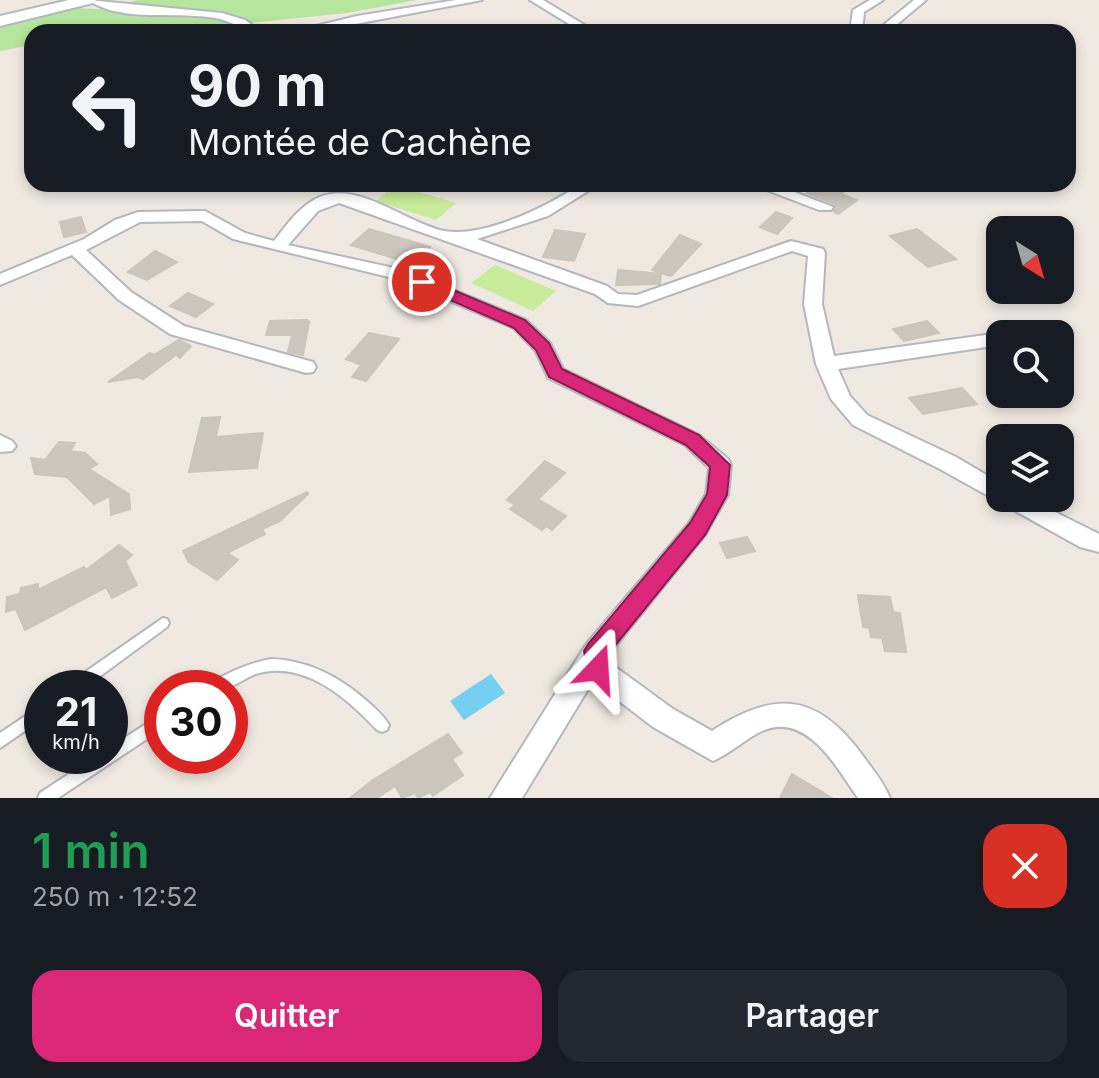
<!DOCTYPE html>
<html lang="fr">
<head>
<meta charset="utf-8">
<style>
  :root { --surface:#171b24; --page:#242831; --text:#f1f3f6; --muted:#9ea1a6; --accent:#db2777 }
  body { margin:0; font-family:Inter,sans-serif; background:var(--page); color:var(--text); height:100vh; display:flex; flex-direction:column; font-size:30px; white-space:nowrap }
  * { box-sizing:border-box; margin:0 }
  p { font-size:26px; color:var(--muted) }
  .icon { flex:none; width:44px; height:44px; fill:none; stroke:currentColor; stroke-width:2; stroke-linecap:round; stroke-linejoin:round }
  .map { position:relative; height:798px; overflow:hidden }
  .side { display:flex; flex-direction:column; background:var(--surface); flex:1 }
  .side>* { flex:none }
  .hud { position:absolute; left:24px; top:24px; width:1052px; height:168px; border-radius:24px; box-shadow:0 4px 12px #0003; background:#171b24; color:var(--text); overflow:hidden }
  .needle { width:52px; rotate:143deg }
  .tools { position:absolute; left:986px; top:216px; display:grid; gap:16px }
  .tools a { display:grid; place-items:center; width:88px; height:88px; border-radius:16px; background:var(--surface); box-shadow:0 4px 12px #0003; font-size:40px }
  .speed { position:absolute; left:24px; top:670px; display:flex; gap:16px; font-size:40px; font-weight:700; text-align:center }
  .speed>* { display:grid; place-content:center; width:104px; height:104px; border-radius:50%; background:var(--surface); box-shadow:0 4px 12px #0003; line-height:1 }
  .speed small { font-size:20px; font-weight:400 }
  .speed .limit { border:12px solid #d22; background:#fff; color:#111 }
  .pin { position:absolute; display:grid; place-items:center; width:68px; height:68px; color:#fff; margin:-34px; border:4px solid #fff; border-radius:50%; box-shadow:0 2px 8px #0007 }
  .me { position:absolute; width:88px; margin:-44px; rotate:20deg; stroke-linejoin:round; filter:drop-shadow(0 0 6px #0008) }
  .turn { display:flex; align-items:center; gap:28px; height:168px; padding:0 32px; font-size:36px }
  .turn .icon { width:104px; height:104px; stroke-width:2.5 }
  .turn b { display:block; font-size:56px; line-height:68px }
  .round { display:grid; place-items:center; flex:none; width:84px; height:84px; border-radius:24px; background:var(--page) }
  .headline { display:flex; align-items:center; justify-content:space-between; height:136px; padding:0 32px }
  h1 { font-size:48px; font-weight:600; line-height:60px; color:#1e9e55 }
  .action { display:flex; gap:16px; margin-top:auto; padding:16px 32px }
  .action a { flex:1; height:92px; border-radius:24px; background:var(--accent); color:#fff; font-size:32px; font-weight:600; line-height:92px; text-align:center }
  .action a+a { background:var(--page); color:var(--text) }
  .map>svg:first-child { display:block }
  .green { fill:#b6e59e }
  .pitch { fill:#c9ec9a }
  .water { fill:#75cff0 }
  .building { fill:#cbc7bf; stroke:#cbc5ba; stroke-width:2 }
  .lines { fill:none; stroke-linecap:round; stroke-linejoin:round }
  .lane-casing { stroke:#b4b7c1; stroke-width:4 }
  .street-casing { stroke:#b4b7c1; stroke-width:4 }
  .secondary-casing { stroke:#b4b7c1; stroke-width:4 }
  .lane { fill:#fff; fill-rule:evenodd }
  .street { fill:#fff; fill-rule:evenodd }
  .secondary { fill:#fff; fill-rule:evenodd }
  .route { fill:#db2777; stroke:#8e194d; stroke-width:2 }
</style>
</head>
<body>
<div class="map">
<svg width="1099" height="798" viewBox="0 0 1099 798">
  <rect width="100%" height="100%" fill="#efe9e1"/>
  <path class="green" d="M138,0H417L347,13L161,32H32V45L0,51V26L70,8L101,9Z"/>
  <g class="pitch">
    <path d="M396,185L456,203L436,220L375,201Z"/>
    <path d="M495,265L556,291L533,311L471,283Z"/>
  </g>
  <path class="water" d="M491,674L505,693L464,720L450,701Z"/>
  <g class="building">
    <path d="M828,184H854L841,194L857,200L838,214L834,212V204L807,193Z"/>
    <path d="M776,212L792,218L777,234L760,227Z"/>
    <path d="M81,217L86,232L64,237L60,222Z"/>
    <path d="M369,229L414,242L430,247L413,264L351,245Z"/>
    <path d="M917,229L929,238L956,259L928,267L890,236Z"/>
    <path d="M555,230L585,234L574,261L543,257Z"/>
    <path d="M680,235L701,244L671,276L652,270Z"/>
    <path d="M155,251L177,262L147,280L128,272Z"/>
    <path d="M618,270L661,274L660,284L616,285Z"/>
    <path d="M188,293L213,304L196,317L170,306Z"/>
    <path d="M307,320L309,322L303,355L288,352L292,335H266L270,321Z"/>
    <path d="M927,321L939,333L904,341L893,329Z"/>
    <path d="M369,333L399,339L366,381L352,377L361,365L346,359Z"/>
    <path d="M179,340L191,346L180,358L176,355L143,379L138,377L108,382L150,353L154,355Z"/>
    <path d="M962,388L977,404L923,414L909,398Z"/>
    <path d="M220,417L216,437L263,433L257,468L189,472L202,418Z"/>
    <path d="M59,442L75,443L70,451L85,453L97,464L89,469L129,494L130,509L111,515L110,496L94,504L67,477L35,474L31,458L45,460Z"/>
    <path d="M545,461L565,473L538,499L566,516L552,530L546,526L542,530L510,509L515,505L507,500Z"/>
    <path d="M307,492L308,494L280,521L262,529L265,534L227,553L238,560L217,580L189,562L183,551Z"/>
    <path d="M747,537L755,551L727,558L720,543Z"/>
    <path d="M119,545L132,555L125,561L137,585L112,598L106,587L25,630L16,609L6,612L7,597L20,594L21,588L38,584V590L84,567L86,570Z"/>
    <path d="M858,595L890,597L893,612L900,613L906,652L885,651L882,638L871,637L869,628L863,627Z"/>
    <path d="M448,734L462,753L452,759L463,775L433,796L430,792L418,798L415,793L402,798L395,786L377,798H350L373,780Z"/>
    <path d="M792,774L832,798H780Z"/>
  </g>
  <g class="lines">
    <defs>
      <g id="lane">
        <path d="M163,618L167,619L169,623L167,627L84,688H66L68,684Z"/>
        <path d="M271,659C308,660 340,677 368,702C376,709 384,716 389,725L387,730L382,732L377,730C348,699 306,661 259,673C247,676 237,686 225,688C220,689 212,688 206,688L208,684C228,673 248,663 271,659Z"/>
        <path d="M42,705V719L0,748V733Z"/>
        <path d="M162,714V729L58,798H38L40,793L96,756H110V747Z"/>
      </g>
      <g id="street">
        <path d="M88,0L222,13L245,20L262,32C246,32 235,23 220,19C179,10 123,24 88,0Z"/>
        <path d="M456,0H482L313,32H291L357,16Z"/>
        <path d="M530,0H543L596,32H582Z"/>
        <path d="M870,0H883L864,12L862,32H850L853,10Z"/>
        <path d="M914,0H926L888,32H875Z"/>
        <path d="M581,184H599L548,216L477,239L607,286L618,294L637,295L791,241L823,249L825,253L822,304L834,356L1000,333L1004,334H1000V345L838,369L850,396L867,415L956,457L1000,483V498H1027L1099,534V552L1080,547L940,469L853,425L831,399L816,364L804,304L808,256L792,251L638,306L608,303L595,294L339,203L318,211L288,245L408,271L526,320L550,343L563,369L699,435L728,459L731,465L728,495L705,535L609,654L610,663L673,709L712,731C772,692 814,691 860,752C870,766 883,781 890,798H858C837,768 807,711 762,731C745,739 731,753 713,761L653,727L593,681L522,798H490L587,643L689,523L706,494L709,468L685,445L548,378L535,350L514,328L397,279L233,239L202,221L140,222L86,250L131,292L184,326L313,362L316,367L313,372L306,373L170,334L119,300L72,255L0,285V274L84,239L115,220L138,212L205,211L245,233L274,241C285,227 296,211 312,201C353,175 404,223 444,231C485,238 548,206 581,184Z"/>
        <path d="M751,184H774L833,207L831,210H819Z"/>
        <path d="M0,435L12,441L16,446L12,451L0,452Z"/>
      </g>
      <path id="secondary" d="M69,0H96L93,3L0,26V16Z"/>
    </defs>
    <use href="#lane" class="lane-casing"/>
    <use href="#street" class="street-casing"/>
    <use href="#secondary" class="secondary-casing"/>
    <use href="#lane" class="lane"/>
    <use href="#street" class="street"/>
    <use href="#secondary" class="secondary"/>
  </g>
  <path class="route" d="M422,277L525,320L549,343L562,369L699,435L730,465L727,495L705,535L608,654L610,669L606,677L598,680L589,677L584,651L588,644L690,523L707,494L710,467L686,445L549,377L536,350L514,328L416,285V279Z"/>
</svg>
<div class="tools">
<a><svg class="needle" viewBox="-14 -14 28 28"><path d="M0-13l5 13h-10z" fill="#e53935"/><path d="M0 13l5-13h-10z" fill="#9ea1a6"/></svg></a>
<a><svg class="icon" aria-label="search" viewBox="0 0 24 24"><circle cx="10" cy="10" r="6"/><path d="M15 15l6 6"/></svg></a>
<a><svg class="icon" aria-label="layers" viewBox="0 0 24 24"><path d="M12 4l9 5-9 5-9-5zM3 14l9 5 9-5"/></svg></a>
</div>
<div class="speed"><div>21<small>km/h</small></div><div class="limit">30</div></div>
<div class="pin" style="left:422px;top:282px;background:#d93025"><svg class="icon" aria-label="arrive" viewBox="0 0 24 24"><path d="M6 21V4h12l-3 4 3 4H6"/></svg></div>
<svg class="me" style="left:598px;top:669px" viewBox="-20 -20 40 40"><path d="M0-17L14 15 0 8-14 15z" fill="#db2777" stroke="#fff" stroke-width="4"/></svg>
<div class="hud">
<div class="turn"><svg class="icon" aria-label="left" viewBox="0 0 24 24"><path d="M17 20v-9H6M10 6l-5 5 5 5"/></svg><div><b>90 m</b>Montée de Cachène</div></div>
</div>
</div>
<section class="side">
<div class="headline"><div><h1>1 min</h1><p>250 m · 12:52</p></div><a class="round" style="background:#d93025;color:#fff"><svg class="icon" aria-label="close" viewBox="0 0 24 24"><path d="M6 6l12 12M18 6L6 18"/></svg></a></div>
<div class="action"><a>Quitter</a><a>Partager</a></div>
</section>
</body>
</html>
